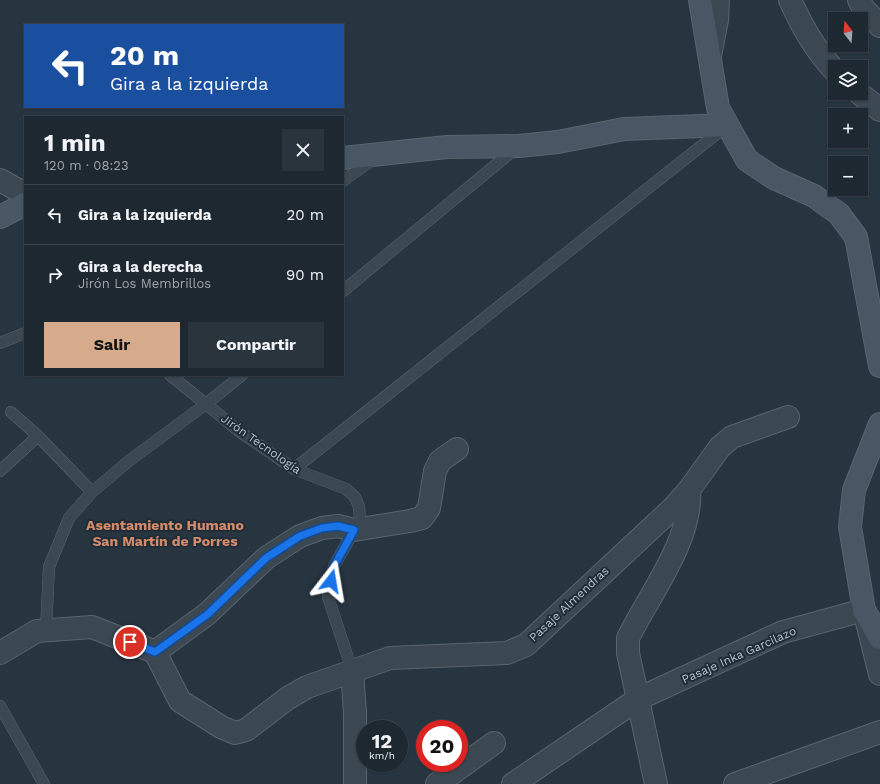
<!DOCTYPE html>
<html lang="es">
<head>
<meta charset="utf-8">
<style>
  :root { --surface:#1d2831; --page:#2a343d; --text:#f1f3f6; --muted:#a0a6ab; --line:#3b444d; --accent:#d6ab8b }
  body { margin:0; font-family:"Work Sans",sans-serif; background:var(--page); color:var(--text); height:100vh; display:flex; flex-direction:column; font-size:15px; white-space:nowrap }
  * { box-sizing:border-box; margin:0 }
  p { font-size:13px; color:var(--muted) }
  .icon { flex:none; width:22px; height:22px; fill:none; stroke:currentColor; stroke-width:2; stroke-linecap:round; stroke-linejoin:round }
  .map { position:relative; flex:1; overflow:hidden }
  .side { position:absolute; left:24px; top:116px; width:320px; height:260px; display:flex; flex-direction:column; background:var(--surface); border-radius:0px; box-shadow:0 1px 3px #0004,0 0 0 1px var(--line) }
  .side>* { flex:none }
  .banner { position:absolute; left:24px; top:24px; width:320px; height:84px; border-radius:0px; box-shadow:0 1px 3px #0004,0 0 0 1px var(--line); background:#1a4fa0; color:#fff; overflow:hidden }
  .needle { width:26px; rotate:343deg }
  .tools { position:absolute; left:828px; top:12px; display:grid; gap:8px }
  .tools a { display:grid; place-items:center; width:40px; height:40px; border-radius:0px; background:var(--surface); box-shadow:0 1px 3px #0004,0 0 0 1px var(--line); font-size:20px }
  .speed { position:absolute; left:356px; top:720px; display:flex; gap:8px; font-size:20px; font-weight:700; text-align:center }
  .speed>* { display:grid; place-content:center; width:52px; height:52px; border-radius:50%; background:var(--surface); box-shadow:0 1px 3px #0004,0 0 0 1px var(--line); line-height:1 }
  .speed small { font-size:10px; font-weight:400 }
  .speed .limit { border:6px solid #d22; background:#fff; color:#111 }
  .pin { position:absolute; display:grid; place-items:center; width:34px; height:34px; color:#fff; margin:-17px; border:2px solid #fff; border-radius:50%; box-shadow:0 1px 4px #0007 }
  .me { position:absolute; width:44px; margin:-22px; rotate:14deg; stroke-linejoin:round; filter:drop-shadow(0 0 3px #0008) }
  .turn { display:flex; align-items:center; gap:14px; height:84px; padding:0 20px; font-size:18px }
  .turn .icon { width:52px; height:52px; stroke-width:2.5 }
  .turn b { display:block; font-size:28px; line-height:34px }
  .round { display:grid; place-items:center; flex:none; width:42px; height:42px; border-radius:0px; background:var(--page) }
  .summary { display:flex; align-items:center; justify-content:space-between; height:68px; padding:0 20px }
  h1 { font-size:24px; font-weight:700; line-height:30px }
  .action { display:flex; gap:8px; margin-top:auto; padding:8px 20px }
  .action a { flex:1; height:46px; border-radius:0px; background:var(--accent); color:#111; font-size:16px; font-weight:700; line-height:46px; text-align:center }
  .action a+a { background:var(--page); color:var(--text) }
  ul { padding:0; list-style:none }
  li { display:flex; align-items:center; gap:12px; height:60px; padding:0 20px; border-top:1px solid var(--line) }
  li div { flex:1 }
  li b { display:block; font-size:15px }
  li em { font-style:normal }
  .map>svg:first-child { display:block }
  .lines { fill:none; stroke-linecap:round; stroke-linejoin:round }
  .lane-casing { stroke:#59656e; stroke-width:12 }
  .street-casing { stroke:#59656e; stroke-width:24 }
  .secondary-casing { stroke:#59656e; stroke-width:24 }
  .lane { stroke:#3b4751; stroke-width:11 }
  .street { stroke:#3b4751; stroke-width:22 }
  .secondary { stroke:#495664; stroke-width:22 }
  .route-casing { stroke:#114b97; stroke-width:10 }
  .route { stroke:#1a73e8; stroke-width:7 }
  .labels { text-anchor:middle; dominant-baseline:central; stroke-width:4; stroke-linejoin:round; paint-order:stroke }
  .street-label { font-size:12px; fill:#b8c2cb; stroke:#202c36 }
  .quarter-label { font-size:14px; font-weight:bold; fill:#d38b6b; stroke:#202c36 }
</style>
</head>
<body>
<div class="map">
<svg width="880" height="784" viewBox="0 0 880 784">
  <rect width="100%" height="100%" fill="#273541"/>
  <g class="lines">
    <defs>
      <g id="lane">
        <path d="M343,181L375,158"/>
        <path d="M343,291L515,149"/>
        <path d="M0,343L25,333"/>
        <path d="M170,375L206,404L242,375"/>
        <path d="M11,412L38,436L92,492"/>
        <path d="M294,469L724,128"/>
        <path d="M0,471L38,436"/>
        <path d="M46,630L49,567L69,518L92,492L130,460L206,404L240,432L294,469L346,489L355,497L359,507L360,520L334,566L328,597L352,670"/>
        <path d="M0,706L44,784"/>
      </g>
      <g id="street">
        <path d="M790,0C803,28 814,48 835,71"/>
        <path d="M859,0L863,8L880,26"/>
        <path d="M710,56L717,20L718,0"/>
        <path d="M859,93L880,110"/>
        <path d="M0,180L25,194"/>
        <path d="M155,652L180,701L221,727L235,733L246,730L288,698L307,687L390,658L507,653L526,645L673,508L689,490L720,447L732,437L788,417"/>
        <path d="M155,652L207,614L266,558L300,536L322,528L338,526L354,530L410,521L422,518L429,508L435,471L440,461L457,449"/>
        <path d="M0,653L37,631L92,627L155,652"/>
        <path d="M352,670L355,713V784"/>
        <path d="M437,784L494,743"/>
        <path d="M513,784L638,699L783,632L864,610L880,674"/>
        <path d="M656,784L628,653V638C649,595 693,539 689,490"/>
        <path d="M735,784L880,732"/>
      </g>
      <g id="secondary">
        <path d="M700,0L718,108L747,160L774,178L814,196L839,214L856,237L880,366"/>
        <path d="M343,158L447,147L519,146L558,142L624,129L727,125"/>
        <path d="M0,217L25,204"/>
        <path d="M880,424L854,490L850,527L864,610L880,638"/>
      </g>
    </defs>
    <use href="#lane" class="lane-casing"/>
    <use href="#street" class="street-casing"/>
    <use href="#secondary" class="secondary-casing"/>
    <use href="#lane" class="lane"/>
    <use href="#street" class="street"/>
    <use href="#secondary" class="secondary"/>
  </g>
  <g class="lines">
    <defs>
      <path id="route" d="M130,642L155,652L208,614L266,558L300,536L322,528L338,526L354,530L334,566L331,581"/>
    </defs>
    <use href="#route" class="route-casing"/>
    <use href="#route" class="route"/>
  </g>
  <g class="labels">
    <g class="street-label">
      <text transform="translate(261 444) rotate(35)">Jirón Tecnología</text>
      <text transform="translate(569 604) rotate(-43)">Pasaje Almendras</text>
      <text transform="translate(739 655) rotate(-24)">Pasaje Inka Garcilazo</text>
    </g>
    <g class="quarter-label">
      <text x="165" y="525">Asentamiento Humano<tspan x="165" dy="16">San Martín de Porres</tspan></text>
    </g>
  </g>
</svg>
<div class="tools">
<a><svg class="needle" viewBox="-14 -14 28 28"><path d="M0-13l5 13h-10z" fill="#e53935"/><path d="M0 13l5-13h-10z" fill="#a0a6ab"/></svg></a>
<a><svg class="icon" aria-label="layers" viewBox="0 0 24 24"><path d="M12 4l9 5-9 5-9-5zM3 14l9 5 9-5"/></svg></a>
<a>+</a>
<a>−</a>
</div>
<div class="speed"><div>12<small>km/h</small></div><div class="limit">20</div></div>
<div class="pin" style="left:130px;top:642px;background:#d93025"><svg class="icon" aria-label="arrive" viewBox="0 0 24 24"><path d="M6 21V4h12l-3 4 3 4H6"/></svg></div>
<svg class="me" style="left:331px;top:581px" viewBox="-20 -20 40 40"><path d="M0-17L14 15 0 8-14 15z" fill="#1a73e8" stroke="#fff" stroke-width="4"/></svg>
<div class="banner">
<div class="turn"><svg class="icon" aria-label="left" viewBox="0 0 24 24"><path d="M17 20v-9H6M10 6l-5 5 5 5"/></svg><div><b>20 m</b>Gira a la izquierda</div></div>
</div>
<section class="side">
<div class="summary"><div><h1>1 min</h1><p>120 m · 08:23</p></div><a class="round"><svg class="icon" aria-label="close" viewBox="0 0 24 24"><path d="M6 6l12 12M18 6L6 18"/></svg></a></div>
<ul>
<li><svg class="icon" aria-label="left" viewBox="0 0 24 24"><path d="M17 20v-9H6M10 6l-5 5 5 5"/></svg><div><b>Gira a la izquierda</b></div><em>20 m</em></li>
<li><svg class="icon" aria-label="right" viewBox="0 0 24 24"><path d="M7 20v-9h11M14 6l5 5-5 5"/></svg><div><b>Gira a la derecha</b><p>Jirón Los Membrillos</p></div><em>90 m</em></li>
</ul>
<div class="action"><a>Salir</a><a>Compartir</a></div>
</section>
</div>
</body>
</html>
